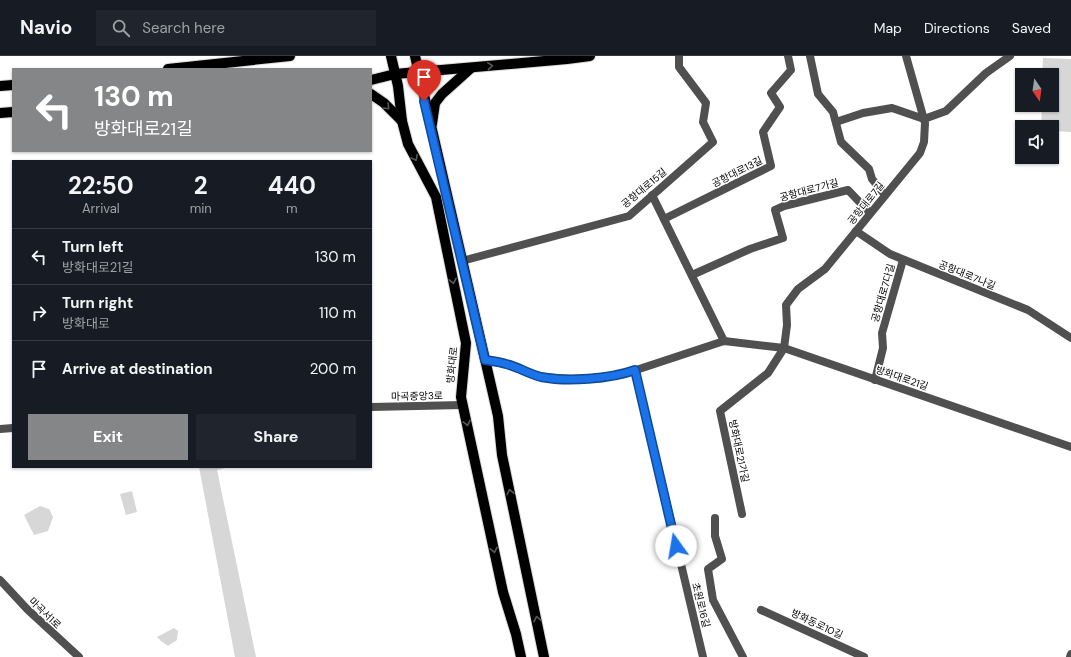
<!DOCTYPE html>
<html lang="en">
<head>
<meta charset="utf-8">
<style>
  :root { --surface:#171b24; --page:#20242c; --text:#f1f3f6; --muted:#9ea1a6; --line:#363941; --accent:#858687 }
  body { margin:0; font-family:"DM Sans","Noto Sans KR",sans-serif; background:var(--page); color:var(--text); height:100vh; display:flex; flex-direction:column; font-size:15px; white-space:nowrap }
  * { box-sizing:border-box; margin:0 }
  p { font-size:13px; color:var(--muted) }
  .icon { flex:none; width:22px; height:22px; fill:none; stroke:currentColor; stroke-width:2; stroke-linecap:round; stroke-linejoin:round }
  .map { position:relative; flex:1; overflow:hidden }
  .side { position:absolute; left:12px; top:104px; width:360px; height:308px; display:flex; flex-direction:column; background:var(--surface); border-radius:0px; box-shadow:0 1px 3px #0004 }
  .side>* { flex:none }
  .top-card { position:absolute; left:12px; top:12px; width:360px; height:84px; border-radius:0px; box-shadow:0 1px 3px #0004; background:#858687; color:#fff; overflow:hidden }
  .needle { width:26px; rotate:167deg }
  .tools { position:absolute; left:1015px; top:12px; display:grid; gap:8px }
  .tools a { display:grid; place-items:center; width:44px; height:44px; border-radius:0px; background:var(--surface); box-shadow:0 1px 3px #0004; font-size:20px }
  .pin { position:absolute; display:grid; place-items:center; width:34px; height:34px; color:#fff; margin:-41px -17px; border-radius:50% 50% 50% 0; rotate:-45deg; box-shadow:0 0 4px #0007 }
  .pin .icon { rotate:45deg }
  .me { position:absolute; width:44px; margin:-22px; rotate:347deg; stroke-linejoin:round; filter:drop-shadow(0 0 3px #0008) }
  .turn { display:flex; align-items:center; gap:14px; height:84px; padding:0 16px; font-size:18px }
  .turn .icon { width:52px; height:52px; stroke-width:2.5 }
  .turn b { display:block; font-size:28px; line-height:34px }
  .eta { display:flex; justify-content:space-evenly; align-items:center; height:68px; text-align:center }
  .eta b { font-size:24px; font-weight:700; line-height:28px }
  .primary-button { display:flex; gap:8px; margin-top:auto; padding:8px 16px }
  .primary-button a { flex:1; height:46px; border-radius:0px; background:var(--accent); color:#fff; font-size:16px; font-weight:700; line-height:46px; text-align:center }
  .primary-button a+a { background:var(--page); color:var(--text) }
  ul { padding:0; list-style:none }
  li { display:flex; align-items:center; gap:12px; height:56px; padding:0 16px; border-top:1px solid var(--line) }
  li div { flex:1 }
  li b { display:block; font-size:15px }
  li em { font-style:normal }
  header { display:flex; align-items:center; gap:24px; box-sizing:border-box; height:56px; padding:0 20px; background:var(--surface); border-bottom:1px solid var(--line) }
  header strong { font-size:19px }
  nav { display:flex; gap:22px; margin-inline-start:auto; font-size:14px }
  .search { width:280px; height:36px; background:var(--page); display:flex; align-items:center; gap:10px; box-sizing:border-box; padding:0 14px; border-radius:0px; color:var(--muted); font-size:15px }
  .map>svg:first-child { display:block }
  .green { fill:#d7d7d7 }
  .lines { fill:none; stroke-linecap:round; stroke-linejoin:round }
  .primary-casing { stroke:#dbdbdb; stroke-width:12 }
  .minor { stroke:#505050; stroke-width:8 }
  .tertiary { stroke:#505050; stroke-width:8 }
  .primary { stroke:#000; stroke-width:10 }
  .oneway { stroke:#595959 }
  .route-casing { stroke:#114b97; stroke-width:10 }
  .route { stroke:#1a73e8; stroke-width:7 }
  .labels { text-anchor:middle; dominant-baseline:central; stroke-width:3; stroke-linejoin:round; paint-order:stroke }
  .street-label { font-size:10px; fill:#000; stroke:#fff }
</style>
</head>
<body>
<header>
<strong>Navio</strong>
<div class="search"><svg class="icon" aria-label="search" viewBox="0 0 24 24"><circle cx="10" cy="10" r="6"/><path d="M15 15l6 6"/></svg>Search here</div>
<nav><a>Map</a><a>Directions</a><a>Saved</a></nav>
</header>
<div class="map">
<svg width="1071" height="601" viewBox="0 0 1071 601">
  <rect width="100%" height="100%" fill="#fff"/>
  <g class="green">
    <path d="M1043,2L1071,3V76L1052,75V71H1041L1042,49H1052V19H1042Z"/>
    <path d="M199,411H229L217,414L256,601H235Z"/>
    <path d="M132,435L137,456L126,459L120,438Z"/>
    <path d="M40,450L49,453L53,461L48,475L34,479L24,459Z"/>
    <path d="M174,572L178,575L177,584L168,590L161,585L157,581Z"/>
  </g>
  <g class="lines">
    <defs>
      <g id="primary">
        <path d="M391,0L398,30L402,65L408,88L436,141L466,287L461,341L503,536L516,578L521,601"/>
        <path d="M415,0L493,338L498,360L502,399L544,601"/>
        <path d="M168,13L290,0"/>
        <path d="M371,24L395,18L567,3L590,0"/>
        <path d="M0,30L13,29"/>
        <path d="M371,38L384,47L402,65"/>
        <path d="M0,57L13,56"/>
        <path d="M432,68L435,47L442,38L471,12"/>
      </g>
    </defs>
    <use href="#primary" class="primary-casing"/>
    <g class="minor">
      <path d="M810,0L818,38L833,56L841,86L869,113L872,123L885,139"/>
      <path d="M836,66L863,57L892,52L924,63L946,55L986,17L1010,0"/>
      <path d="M652,139L724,285"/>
      <path d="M664,163L771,110L763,76L780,51L771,37L791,14L788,0"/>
      <path d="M856,175L890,198L1028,254L1071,282"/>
      <path d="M462,205L629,160L713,86L703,66L706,47L679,11V0"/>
      <path d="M692,219L750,193L783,182L775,154L784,150L848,134L870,157"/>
      <path d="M485,304L506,308L541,321L571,323L594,322L624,318L724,285L784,292L1071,391"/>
      <path d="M635,314L703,601"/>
      <path d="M875,324L883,292L882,277L903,204"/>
      <path d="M742,458L720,355L768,317L784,292L787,269L786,249L798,233L825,213L920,97L924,86L925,67L906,0"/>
      <path d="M715,462V480L722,503L708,513L713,544L743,601"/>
      <path d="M761,554L864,601"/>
    </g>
    <g class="tertiary">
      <path d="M371,351L463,349"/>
      <path d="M0,373L13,372"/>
      <path d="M0,524L27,553L79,601"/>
      <path d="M1070,601L1071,598"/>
    </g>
    <use href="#primary" class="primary"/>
  </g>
  <defs><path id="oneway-chevron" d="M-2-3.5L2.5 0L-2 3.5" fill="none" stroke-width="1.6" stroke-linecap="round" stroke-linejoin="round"/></defs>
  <g class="oneway">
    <use href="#oneway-chevron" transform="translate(490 10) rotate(-5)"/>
    <use href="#oneway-chevron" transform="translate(387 51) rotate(46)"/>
    <use href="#oneway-chevron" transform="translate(415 102) rotate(62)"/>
    <use href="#oneway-chevron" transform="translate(453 225) rotate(78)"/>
    <use href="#oneway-chevron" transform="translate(467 367) rotate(78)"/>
    <use href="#oneway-chevron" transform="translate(510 436) rotate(-103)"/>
    <use href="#oneway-chevron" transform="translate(494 494) rotate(78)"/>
    <use href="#oneway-chevron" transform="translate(537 563) rotate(-102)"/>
  </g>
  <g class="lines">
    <defs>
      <path id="route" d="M424,45L485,304C492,305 500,306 506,308C518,311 529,318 541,321C567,326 610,323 635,314L676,490"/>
    </defs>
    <use href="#route" class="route-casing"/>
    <use href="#route" class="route"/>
  </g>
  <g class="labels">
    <g class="street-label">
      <text transform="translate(737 116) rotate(-27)">공항대로13길</text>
      <text transform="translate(644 132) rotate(-40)">공항대로15길</text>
      <text transform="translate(809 134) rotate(-15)">공항대로7가길</text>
      <text transform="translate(866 147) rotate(-51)">공항대로7길</text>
      <text transform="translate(967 219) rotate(22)">공항대로7나길</text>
      <text transform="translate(883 237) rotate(-74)">공항대로7다길</text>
      <text transform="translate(452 309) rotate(-84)">방화대로</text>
      <text transform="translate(902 322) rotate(19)">방화대로21길</text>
      <text transform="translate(417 340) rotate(-1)">마곡중앙3로</text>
      <text transform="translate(739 395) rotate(78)">방화대로21가길</text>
      <text transform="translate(701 549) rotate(76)">초원로16길</text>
      <text transform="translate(45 557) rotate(44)">마곡서1로</text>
      <text transform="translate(817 568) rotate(25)">방화동로10길</text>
    </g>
  </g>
</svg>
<div class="tools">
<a><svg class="needle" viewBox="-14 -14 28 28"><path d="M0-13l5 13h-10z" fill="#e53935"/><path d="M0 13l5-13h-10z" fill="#9ea1a6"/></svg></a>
<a><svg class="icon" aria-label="sound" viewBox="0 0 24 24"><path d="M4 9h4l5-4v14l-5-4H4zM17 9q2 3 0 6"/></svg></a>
</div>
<div class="pin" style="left:424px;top:45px;background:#d93025"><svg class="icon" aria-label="arrive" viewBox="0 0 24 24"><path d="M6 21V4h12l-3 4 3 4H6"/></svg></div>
<svg class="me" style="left:676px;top:490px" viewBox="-20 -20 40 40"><circle r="19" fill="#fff"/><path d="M0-13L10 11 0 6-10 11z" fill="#1a73e8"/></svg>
<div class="top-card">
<div class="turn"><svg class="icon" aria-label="left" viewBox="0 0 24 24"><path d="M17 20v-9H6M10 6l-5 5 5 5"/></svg><div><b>130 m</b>방화대로21길</div></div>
</div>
<section class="side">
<div class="eta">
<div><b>22:50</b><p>Arrival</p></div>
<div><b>2</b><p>min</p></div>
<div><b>440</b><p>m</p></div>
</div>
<ul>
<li><svg class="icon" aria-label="left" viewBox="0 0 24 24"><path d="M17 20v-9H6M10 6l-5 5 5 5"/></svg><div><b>Turn left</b><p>방화대로21길</p></div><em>130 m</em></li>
<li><svg class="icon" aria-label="right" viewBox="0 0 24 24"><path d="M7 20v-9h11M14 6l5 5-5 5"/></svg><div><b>Turn right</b><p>방화대로</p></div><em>110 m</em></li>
<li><svg class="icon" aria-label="arrive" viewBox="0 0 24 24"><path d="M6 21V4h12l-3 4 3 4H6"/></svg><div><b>Arrive at destination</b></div><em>200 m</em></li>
</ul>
<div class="primary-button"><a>Exit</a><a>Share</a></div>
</section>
</div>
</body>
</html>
